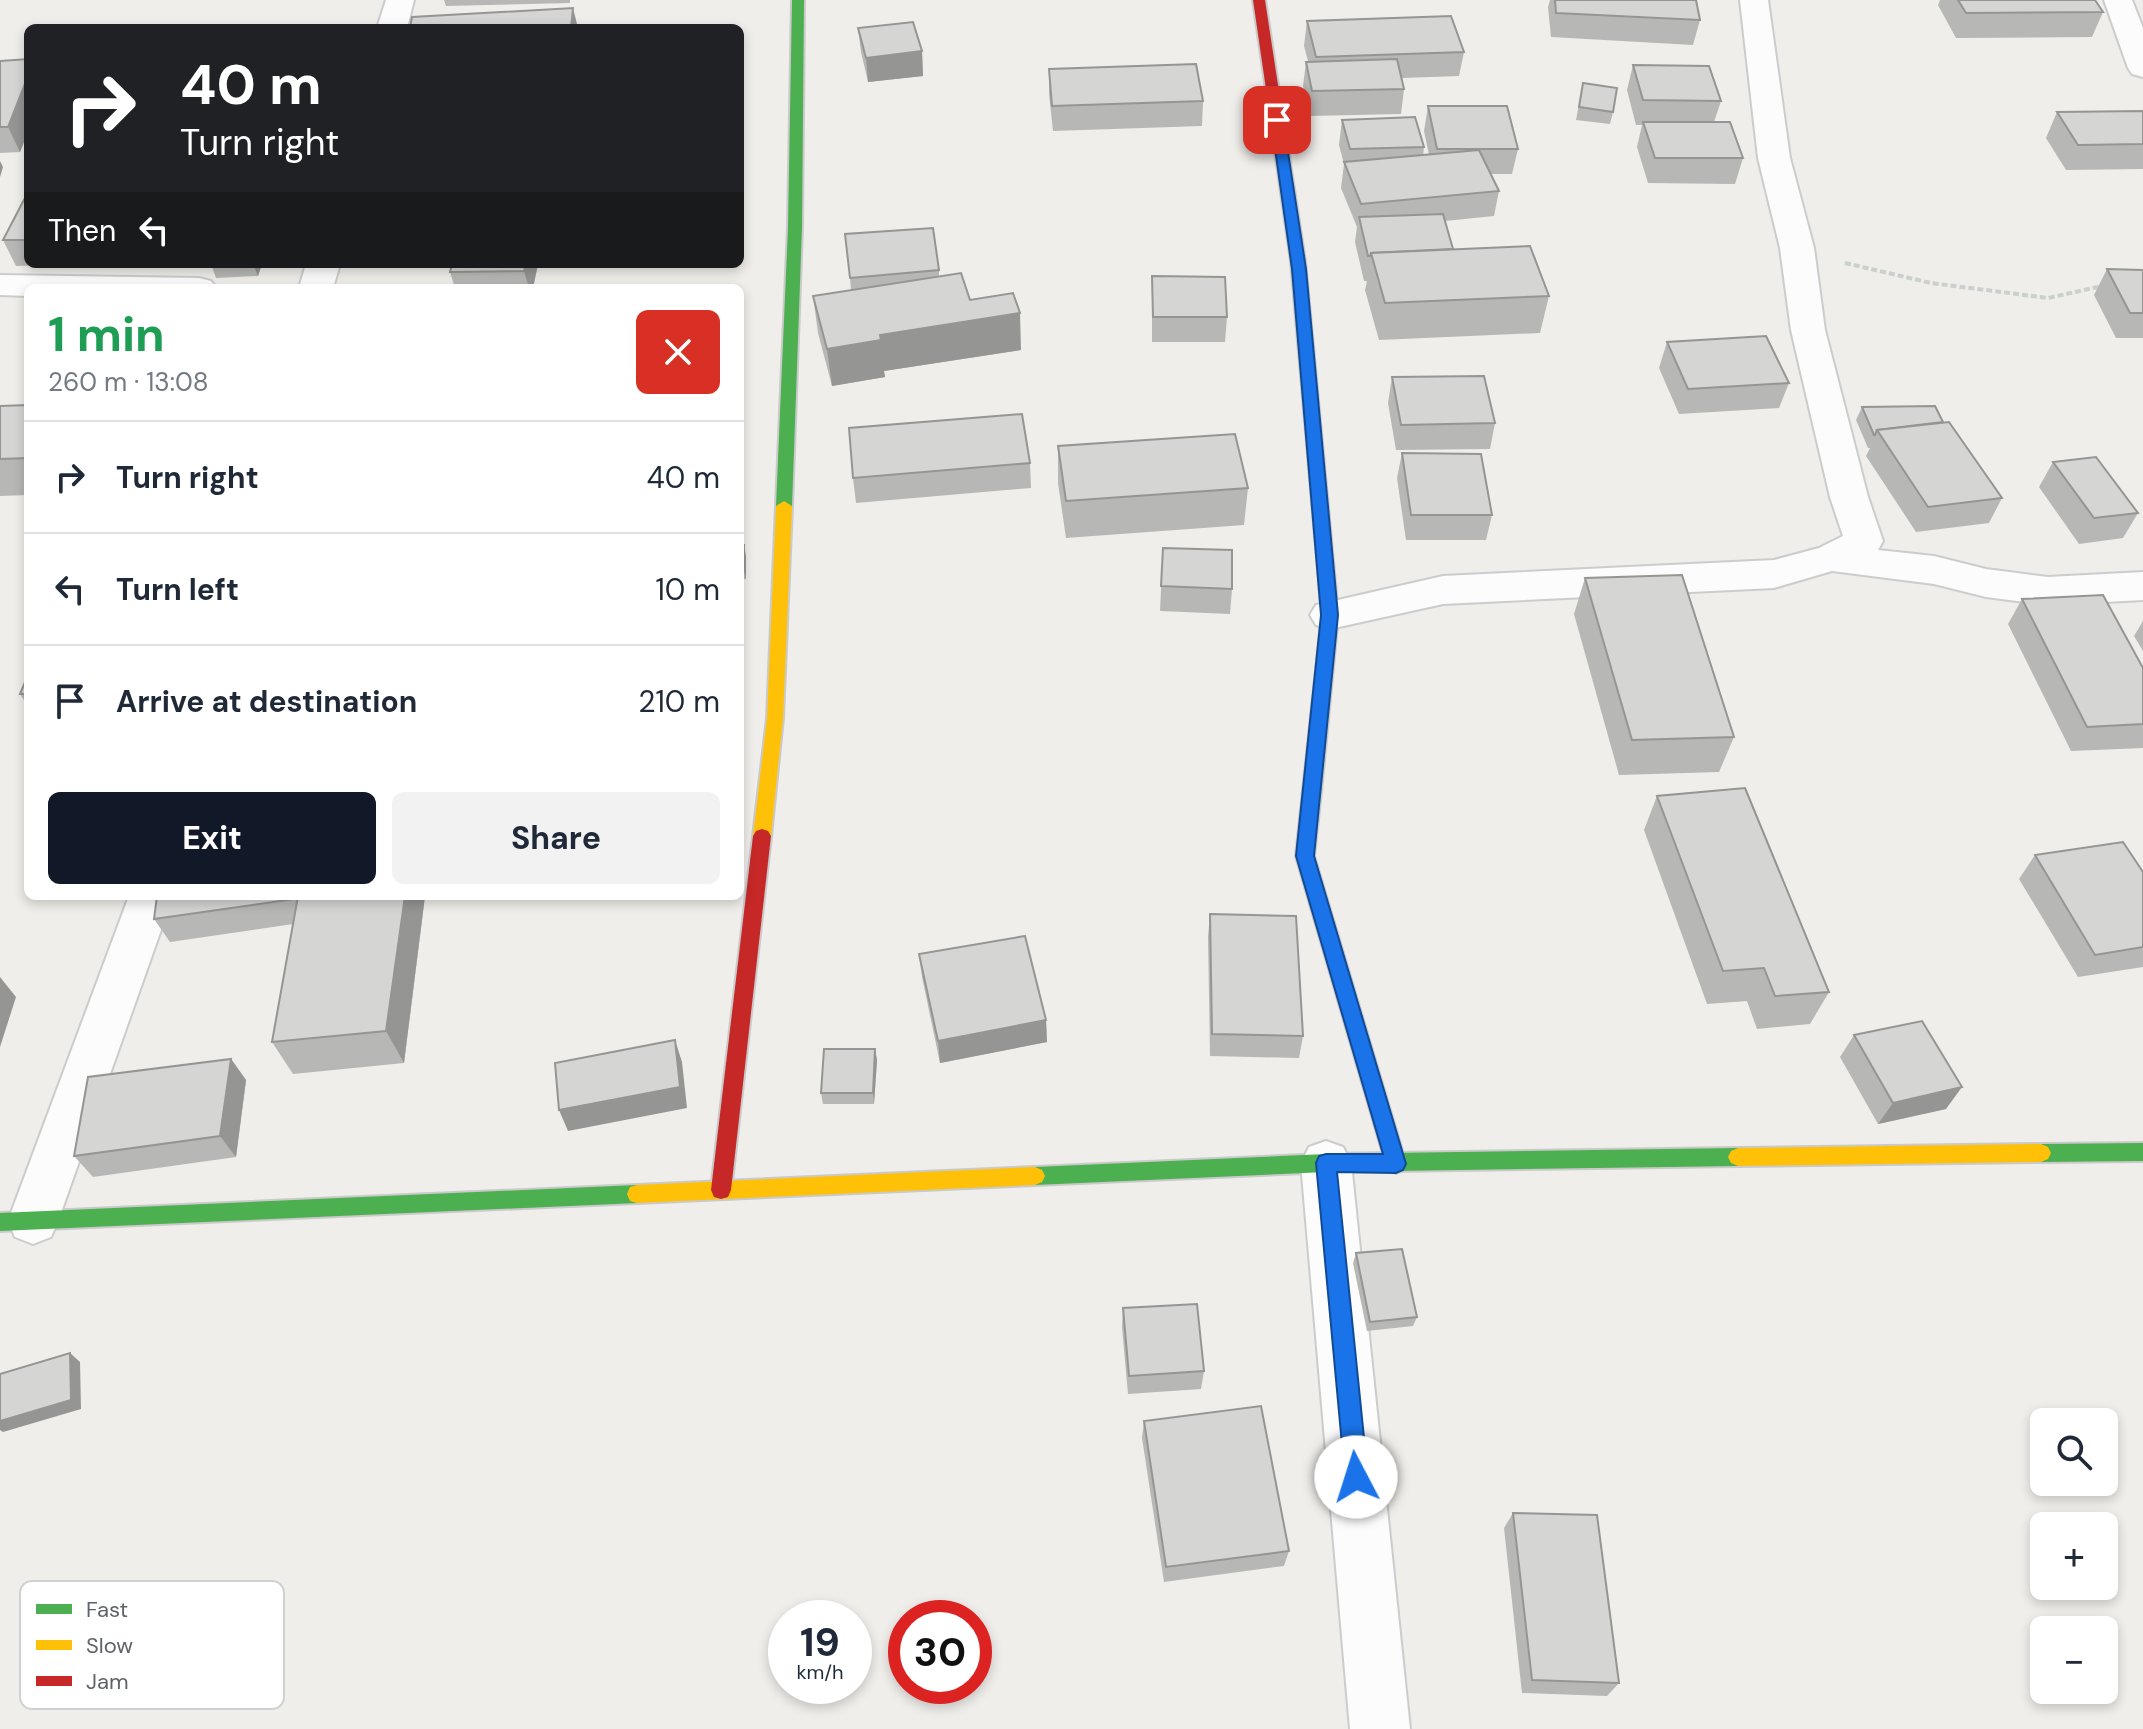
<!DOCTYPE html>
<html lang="en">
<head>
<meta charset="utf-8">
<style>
  :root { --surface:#fff; --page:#f2f2f3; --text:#1f2937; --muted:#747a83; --line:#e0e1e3; --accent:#111827 }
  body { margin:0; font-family:"DM Sans",sans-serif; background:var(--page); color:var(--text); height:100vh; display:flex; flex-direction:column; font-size:30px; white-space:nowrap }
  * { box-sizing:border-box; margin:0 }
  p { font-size:26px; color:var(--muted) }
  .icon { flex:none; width:44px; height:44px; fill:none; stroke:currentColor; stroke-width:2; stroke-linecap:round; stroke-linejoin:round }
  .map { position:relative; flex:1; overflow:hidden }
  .panel { position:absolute; left:24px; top:284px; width:720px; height:616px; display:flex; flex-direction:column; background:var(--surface); border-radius:12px; box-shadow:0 4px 12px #0003 }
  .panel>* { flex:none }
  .hud { position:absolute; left:24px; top:24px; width:720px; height:244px; border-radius:12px; box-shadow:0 4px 12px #0003; background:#202124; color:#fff; overflow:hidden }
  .tools { position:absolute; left:2030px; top:1408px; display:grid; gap:16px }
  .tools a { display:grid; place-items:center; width:88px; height:88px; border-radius:12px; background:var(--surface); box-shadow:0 4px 12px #0003; font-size:40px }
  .speed { position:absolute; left:768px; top:1600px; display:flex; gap:16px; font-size:40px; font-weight:700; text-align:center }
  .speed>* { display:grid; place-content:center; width:104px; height:104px; border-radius:50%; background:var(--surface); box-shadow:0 4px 12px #0003; line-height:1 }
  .speed small { font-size:20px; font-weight:400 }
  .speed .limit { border:12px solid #d22; background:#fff; color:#111 }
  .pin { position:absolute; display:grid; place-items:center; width:68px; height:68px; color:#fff; margin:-34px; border-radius:16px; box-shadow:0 4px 12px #0006 }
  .me { position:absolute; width:88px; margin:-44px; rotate:355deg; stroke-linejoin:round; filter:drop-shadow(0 0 6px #0008) }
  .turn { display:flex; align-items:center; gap:28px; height:168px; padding:0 24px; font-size:36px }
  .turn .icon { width:104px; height:104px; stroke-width:2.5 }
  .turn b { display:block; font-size:56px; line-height:68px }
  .then { display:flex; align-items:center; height:76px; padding:0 24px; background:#0003; gap:16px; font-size:30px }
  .round { display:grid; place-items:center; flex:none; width:84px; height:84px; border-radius:12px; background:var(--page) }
  .summary { display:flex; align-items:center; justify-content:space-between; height:136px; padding:0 24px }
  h1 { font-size:48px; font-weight:700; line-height:60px; color:#1e9e55 }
  .button { display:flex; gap:16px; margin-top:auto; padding:16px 24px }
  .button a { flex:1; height:92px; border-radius:12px; background:var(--accent); color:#fff; font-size:32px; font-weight:700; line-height:92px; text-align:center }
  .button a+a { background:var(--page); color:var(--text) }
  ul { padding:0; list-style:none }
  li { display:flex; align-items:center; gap:24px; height:112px; padding:0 24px; border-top:2px solid var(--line) }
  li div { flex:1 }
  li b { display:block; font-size:30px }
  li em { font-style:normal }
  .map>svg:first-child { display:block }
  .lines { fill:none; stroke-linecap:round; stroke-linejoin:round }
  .street-casing { stroke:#cbcccc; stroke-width:4 }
  .fast-casing { stroke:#cacacb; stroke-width:4 }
  .slow-casing { stroke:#cacacb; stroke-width:4 }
  .jam-casing { stroke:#cacacb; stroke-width:4 }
  .path { stroke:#cbcfcd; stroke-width:4; stroke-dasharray:6 3; stroke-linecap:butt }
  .street { fill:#fdfcfc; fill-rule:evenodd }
  .fast { fill:#4caf50; fill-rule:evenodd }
  .slow { fill:#ffc107; fill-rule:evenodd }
  .jam { fill:#c62828; fill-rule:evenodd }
  .wall { fill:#b7b7b5 }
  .shaded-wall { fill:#959594 }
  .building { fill:#d5d5d3; stroke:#959594; stroke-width:2 }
  .route { fill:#1a73e8; stroke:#114b97; stroke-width:2 }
  .key { fill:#fff; stroke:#cfd0d2; stroke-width:2 }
  .key-label { font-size:22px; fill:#5f6268 }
</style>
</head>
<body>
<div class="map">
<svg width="2143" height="1729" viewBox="0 0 2143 1729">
  <rect width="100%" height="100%" fill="#efeeea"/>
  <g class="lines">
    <defs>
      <g id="street">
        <path d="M386,0H414L407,28H377Z"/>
        <path d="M1740,0H1768L1790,158L1814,248L1825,330L1868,497L1883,541L1878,550L1934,556L1986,569L2048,577L2143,572V600L2048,605L1986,597L1934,584L1832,571L1774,588L1443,604L1330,629L1316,625L1310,615L1316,605L1443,576L1774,560L1819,548L1843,536L1830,497L1791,330L1780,248L1758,158Z"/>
        <path d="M2104,0H2132L2143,28V77L2132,74L2128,68Z"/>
        <path d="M306,264H340L333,288H299Z"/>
        <path d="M0,275L199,278L211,281L216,288H28V296L0,295Z"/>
        <path d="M129,896H173L58,1221L51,1237L33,1244L15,1237L8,1221Z"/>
        <path d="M1326,1141L1343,1147L1351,1163L1410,1729H1350L1301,1163L1309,1147Z"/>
      </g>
      <g id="fast">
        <path d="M792,0H804L802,227L792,506L784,511L776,506L788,227Z"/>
        <path d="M1298,257L1305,261L1338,615L1321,791L1312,798L1303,791L1322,615L1291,261Z"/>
        <path d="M2143,1143V1161L2041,1162L2034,1159L2031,1153L2034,1147L2041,1144Z"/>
        <path d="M1738,1148L1745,1151L1748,1157L1745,1163L1738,1166L1326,1172L1035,1185L1028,1182L1025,1176L1028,1170L1035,1167L1326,1154Z"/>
        <path d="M637,1185L644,1187L647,1194L644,1201L637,1203L0,1231V1213Z"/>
      </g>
      <g id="slow">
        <path d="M784,501L792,506L783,718L771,836L768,841H756L753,836L767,718L776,506Z"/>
        <path d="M1312,784L1321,791L1314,856L1406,1164L1403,1170L1396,1173L1389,1170L1386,1164L1296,856L1303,791Z"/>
        <path d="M2041,1144L2048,1147L2051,1153L2048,1159L2041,1162L1738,1166L1731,1163L1728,1157L1731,1151L1738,1148Z"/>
        <path d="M1035,1167L1042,1170L1045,1176L1042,1182L1035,1185L637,1203L630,1201L627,1194L630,1187L637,1185Z"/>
      </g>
      <g id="jam">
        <path d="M1253,0H1265L1305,261L1298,265L1291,261Z"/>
        <path d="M762,829L768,831L771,836L731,1190L728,1197L721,1199L714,1197L711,1190L753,836L756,831Z"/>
      </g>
    </defs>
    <use href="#street" class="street-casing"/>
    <use href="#fast" class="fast-casing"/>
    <use href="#slow" class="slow-casing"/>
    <use href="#jam" class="jam-casing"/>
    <path class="path" d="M1845,263L1931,283L2048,298L2102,286"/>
    <use href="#street" class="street"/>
    <use href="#fast" class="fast"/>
    <use href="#slow" class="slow"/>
    <use href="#jam" class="jam"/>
  </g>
  <g class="wall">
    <path d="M444,0H570V3L446,6Z"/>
    <path d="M1550,0H1696L1700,20L1693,45L1551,37L1548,7Z"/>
    <path d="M1940,0H2095L2103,12L2092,37L1956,38L1938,5Z"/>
    <path d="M1307,21L1464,52L1459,76L1402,78L1404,89L1401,114L1309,116L1303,86L1306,62L1308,61L1304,46Z"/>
    <path d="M858,28L922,51L923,76L868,82L861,52Z"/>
    <path d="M28,59V132L20,152L0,153V61Z"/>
    <path d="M1633,65L1721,101L1714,122L1743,158L1735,184L1648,183L1637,147L1642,125H1636L1627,90Z"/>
    <path d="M1049,69L1203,101L1202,126L1053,131L1049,94Z"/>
    <path d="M1583,83L1613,112L1610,124L1576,120Z"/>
    <path d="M1428,106L1518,149L1512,174H1490L1499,191L1494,216L1445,221L1453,249L1549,296L1540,333L1379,340L1365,290L1367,281H1364L1355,242L1357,227L1341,188L1344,164L1339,145L1342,120L1424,147L1423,156L1429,155L1424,131Z"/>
    <path d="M2143,111V169L2066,170L2046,138L2057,112Z"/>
    <path d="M28,192V264H81L16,266L3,240Z"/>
    <path d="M211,264H262L258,276L216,278Z"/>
    <path d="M452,264H538L533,288H455L450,272Z"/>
    <path d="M2107,269L2143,270V338H2116L2094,295Z"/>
    <path d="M939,270V277L970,300L1021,350L884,371L885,377L832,386L818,333L813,296L851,290L850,278Z"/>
    <path d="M1152,276L1227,317L1225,342H1152Z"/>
    <path d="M1667,342L1789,383L1779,408L1679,414L1659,368Z"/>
    <path d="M1392,377L1495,423L1490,449L1396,450L1388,403Z"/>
    <path d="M28,405V495L0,496V406Z"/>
    <path d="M1862,407L1943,422L2002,498L1989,523L1916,532L1866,456L1870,448H1868L1856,420Z"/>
    <path d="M1058,446L1248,488L1244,525L1066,538L1058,483Z"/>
    <path d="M1402,453L1492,515L1486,540H1406L1397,478Z"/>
    <path d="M2053,462L2138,513L2123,538L2079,544L2039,487Z"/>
    <path d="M1030,463L1031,488L856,503L853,478Z"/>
    <path d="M740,545H744L746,557V579H740Z"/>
    <path d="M1163,548L1232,589L1230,614L1160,611Z"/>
    <path d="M1585,578L1734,737L1719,772L1619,775L1574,614Z"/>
    <path d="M2022,599L2143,668V748L2071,751L2008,624Z"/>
    <path d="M2143,621V651L2134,636Z"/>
    <path d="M28,675V706L20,694Z"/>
    <path d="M1657,796L1829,992L1810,1024L1757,1029L1747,1001L1707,1004L1644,830Z"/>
    <path d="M2035,855L2143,872V967L2078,977L2019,879Z"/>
    <path d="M157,896H425L404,1063L293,1074L272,1042L293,924L170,942L154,919Z"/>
    <path d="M1210,914L1303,1036L1299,1058L1210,1056L1208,937Z"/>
    <path d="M919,954L1046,1020L1047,1042L940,1063L922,977Z"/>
    <path d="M1854,1035L1946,1109L1878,1124L1840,1057Z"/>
    <path d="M875,1049L877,1060L874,1104H823L821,1093Z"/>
    <path d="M231,1059L246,1080L236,1157L93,1177L74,1156Z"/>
    <path d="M1356,1253L1417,1317L1413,1326L1367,1331L1353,1263Z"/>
    <path d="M1123,1308L1204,1371L1201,1389L1128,1394L1122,1327Z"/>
    <path d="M1144,1421L1289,1551L1284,1566L1164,1582L1142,1438Z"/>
    <path d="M1513,1513L1619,1683L1607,1696L1522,1693L1504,1528Z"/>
  </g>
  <g class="shaded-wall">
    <path d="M573,8L578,28H571Z"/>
    <path d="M922,51L923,76L868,82L866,58Z"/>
    <path d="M28,76V132L20,152L8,127Z"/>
    <path d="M0,161L3,167L0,177Z"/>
    <path d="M253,264H262L258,276Z"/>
    <path d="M526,264H538L533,288H529L524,271Z"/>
    <path d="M1020,313L1021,350L884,371L885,377L832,386L827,349L880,335Z"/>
    <path d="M744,545L746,557V579L743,566Z"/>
    <path d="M405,896H425L404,1063L386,1031Z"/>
    <path d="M0,977L16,997L0,1047Z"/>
    <path d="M1046,1020L1047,1042L940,1063L938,1041Z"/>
    <path d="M675,1040L682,1062L687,1108L568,1131L559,1110Z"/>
    <path d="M875,1049L877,1060L874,1104L873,1093Z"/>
    <path d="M231,1059L246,1080L236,1157L220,1136Z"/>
    <path d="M1962,1087L1946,1109L1878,1124L1893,1103Z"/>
    <path d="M70,1353L80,1362L81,1409L3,1432L0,1430V1421Z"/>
  </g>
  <g class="building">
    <path d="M1555,0H1696L1700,20L1556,13Z"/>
    <path d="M1958,0H2095L2103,12L1966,13Z"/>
    <path d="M573,8L571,28H410L412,17Z"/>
    <path d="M1451,16L1464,52L1316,57L1307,21Z"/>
    <path d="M913,22L922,51L866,58L858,28Z"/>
    <path d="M28,59V76L8,127H0V61Z"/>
    <path d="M1397,59L1404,89L1312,91L1306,62Z"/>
    <path d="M1196,64L1203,101L1052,106L1049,69Z"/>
    <path d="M1633,65L1709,66L1721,101L1643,100Z"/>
    <path d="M1583,83L1617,88L1613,112L1579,107Z"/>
    <path d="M1428,106H1507L1518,149H1437Z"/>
    <path d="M2143,111V144L2078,145L2057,112Z"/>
    <path d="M1415,117L1424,147L1350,149L1342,120Z"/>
    <path d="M1643,122H1730L1743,158H1655Z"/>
    <path d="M1479,150L1499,191L1361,204L1344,162Z"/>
    <path d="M28,192V240H3Z"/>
    <path d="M1443,214L1453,249L1371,253L1370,256H1368L1359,217Z"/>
    <path d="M933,228L939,270L850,278L845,234Z"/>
    <path d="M1530,246L1549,296L1385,303L1371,253Z"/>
    <path d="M211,264H238L210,265Z"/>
    <path d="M452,264H526L524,271L450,272Z"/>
    <path d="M2107,269L2143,270V313H2130Z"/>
    <path d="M961,273L970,300L1013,293L1020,313L880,335L881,340L827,349L813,296Z"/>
    <path d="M1152,276L1225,277L1227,317H1153Z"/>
    <path d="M1766,336L1789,383L1688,389L1667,342Z"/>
    <path d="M1484,376L1495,423L1401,425L1392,377Z"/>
    <path d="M28,405V458L0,459V406Z"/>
    <path d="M1935,406L1943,422L1877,430L1875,435H1874L1862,407Z"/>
    <path d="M1022,414L1030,463L853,478L849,428Z"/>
    <path d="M1949,422L2002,498L1928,507L1877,430Z"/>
    <path d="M1235,434L1248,488L1066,501L1058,446Z"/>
    <path d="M1402,453L1481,454L1492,515H1411Z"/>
    <path d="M2096,457L2138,513L2094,518L2053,462Z"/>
    <path d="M740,545H744L743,566H740Z"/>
    <path d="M1163,548L1232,550V589L1161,586Z"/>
    <path d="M1682,575L1734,737L1632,740L1585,578Z"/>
    <path d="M2103,595L2143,668V724L2087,727L2022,599Z"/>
    <path d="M28,675V694H20Z"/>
    <path d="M1745,788L1829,992L1775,996L1764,968L1723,971L1657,796Z"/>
    <path d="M2123,842L2143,872V947L2095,955L2035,855Z"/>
    <path d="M157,896H294V899L154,919Z"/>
    <path d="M298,896H405L386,1031L272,1042Z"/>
    <path d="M1210,914L1296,916L1303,1036L1212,1034Z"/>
    <path d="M1025,936L1046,1020L938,1041L919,954Z"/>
    <path d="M1922,1021L1962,1087L1893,1103L1854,1035Z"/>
    <path d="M675,1040L680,1087L559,1110L555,1063Z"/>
    <path d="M824,1049H875L873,1093H821Z"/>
    <path d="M231,1059L220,1136L74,1156L88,1077Z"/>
    <path d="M1402,1249L1417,1317L1370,1322L1356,1253Z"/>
    <path d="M1197,1304L1204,1371L1129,1376L1123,1308Z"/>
    <path d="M70,1353L71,1400L0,1421V1374Z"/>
    <path d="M1261,1406L1289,1551L1166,1567L1144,1421Z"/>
    <path d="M1513,1513L1597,1515L1619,1683L1532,1680Z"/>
  </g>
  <path class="route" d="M1277,116L1283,120L1306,269L1338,615L1314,856L1406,1164L1403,1170L1396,1173L1337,1172L1368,1477L1364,1485L1356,1489L1348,1485L1345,1477L1316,1163L1319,1156L1326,1154H1383L1296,856L1321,615L1292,269L1271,120Z"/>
  <rect x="20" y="1581" width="264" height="128" rx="12" class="key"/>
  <rect x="36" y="1604" width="36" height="10" fill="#4caf50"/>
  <rect x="36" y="1640" width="36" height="10" fill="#ffc107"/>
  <rect x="36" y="1676" width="36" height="10" fill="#c62828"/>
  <g class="key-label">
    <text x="86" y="1617">Fast</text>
    <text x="86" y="1653">Slow</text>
    <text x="86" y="1689">Jam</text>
  </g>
</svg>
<div class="tools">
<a><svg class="icon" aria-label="search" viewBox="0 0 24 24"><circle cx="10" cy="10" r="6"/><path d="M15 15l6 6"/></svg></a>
<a>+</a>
<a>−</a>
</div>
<div class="speed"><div>19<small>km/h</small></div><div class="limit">30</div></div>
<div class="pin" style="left:1277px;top:120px;background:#d93025"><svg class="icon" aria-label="arrive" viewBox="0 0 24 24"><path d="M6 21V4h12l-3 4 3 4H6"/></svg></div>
<svg class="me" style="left:1356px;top:1477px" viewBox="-20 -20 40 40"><circle r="19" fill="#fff"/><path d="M0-13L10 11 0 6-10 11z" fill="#1a73e8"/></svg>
<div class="hud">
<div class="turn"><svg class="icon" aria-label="right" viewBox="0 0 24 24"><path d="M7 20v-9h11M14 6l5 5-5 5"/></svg><div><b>40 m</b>Turn right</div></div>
<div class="then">Then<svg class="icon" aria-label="left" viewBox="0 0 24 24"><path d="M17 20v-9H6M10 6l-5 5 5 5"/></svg></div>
</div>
<section class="panel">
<div class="summary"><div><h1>1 min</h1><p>260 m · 13:08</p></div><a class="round" style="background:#d93025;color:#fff"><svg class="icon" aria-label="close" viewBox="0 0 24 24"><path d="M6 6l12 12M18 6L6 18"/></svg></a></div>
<ul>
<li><svg class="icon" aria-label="right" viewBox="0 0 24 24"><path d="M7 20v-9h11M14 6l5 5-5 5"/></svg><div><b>Turn right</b></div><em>40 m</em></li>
<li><svg class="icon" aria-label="left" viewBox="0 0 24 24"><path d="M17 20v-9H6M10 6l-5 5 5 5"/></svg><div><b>Turn left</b></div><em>10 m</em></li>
<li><svg class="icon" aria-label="arrive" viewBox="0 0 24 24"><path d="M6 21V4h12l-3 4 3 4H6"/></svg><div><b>Arrive at destination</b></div><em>210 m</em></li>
</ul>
<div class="button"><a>Exit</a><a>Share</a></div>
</section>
</div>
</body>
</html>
